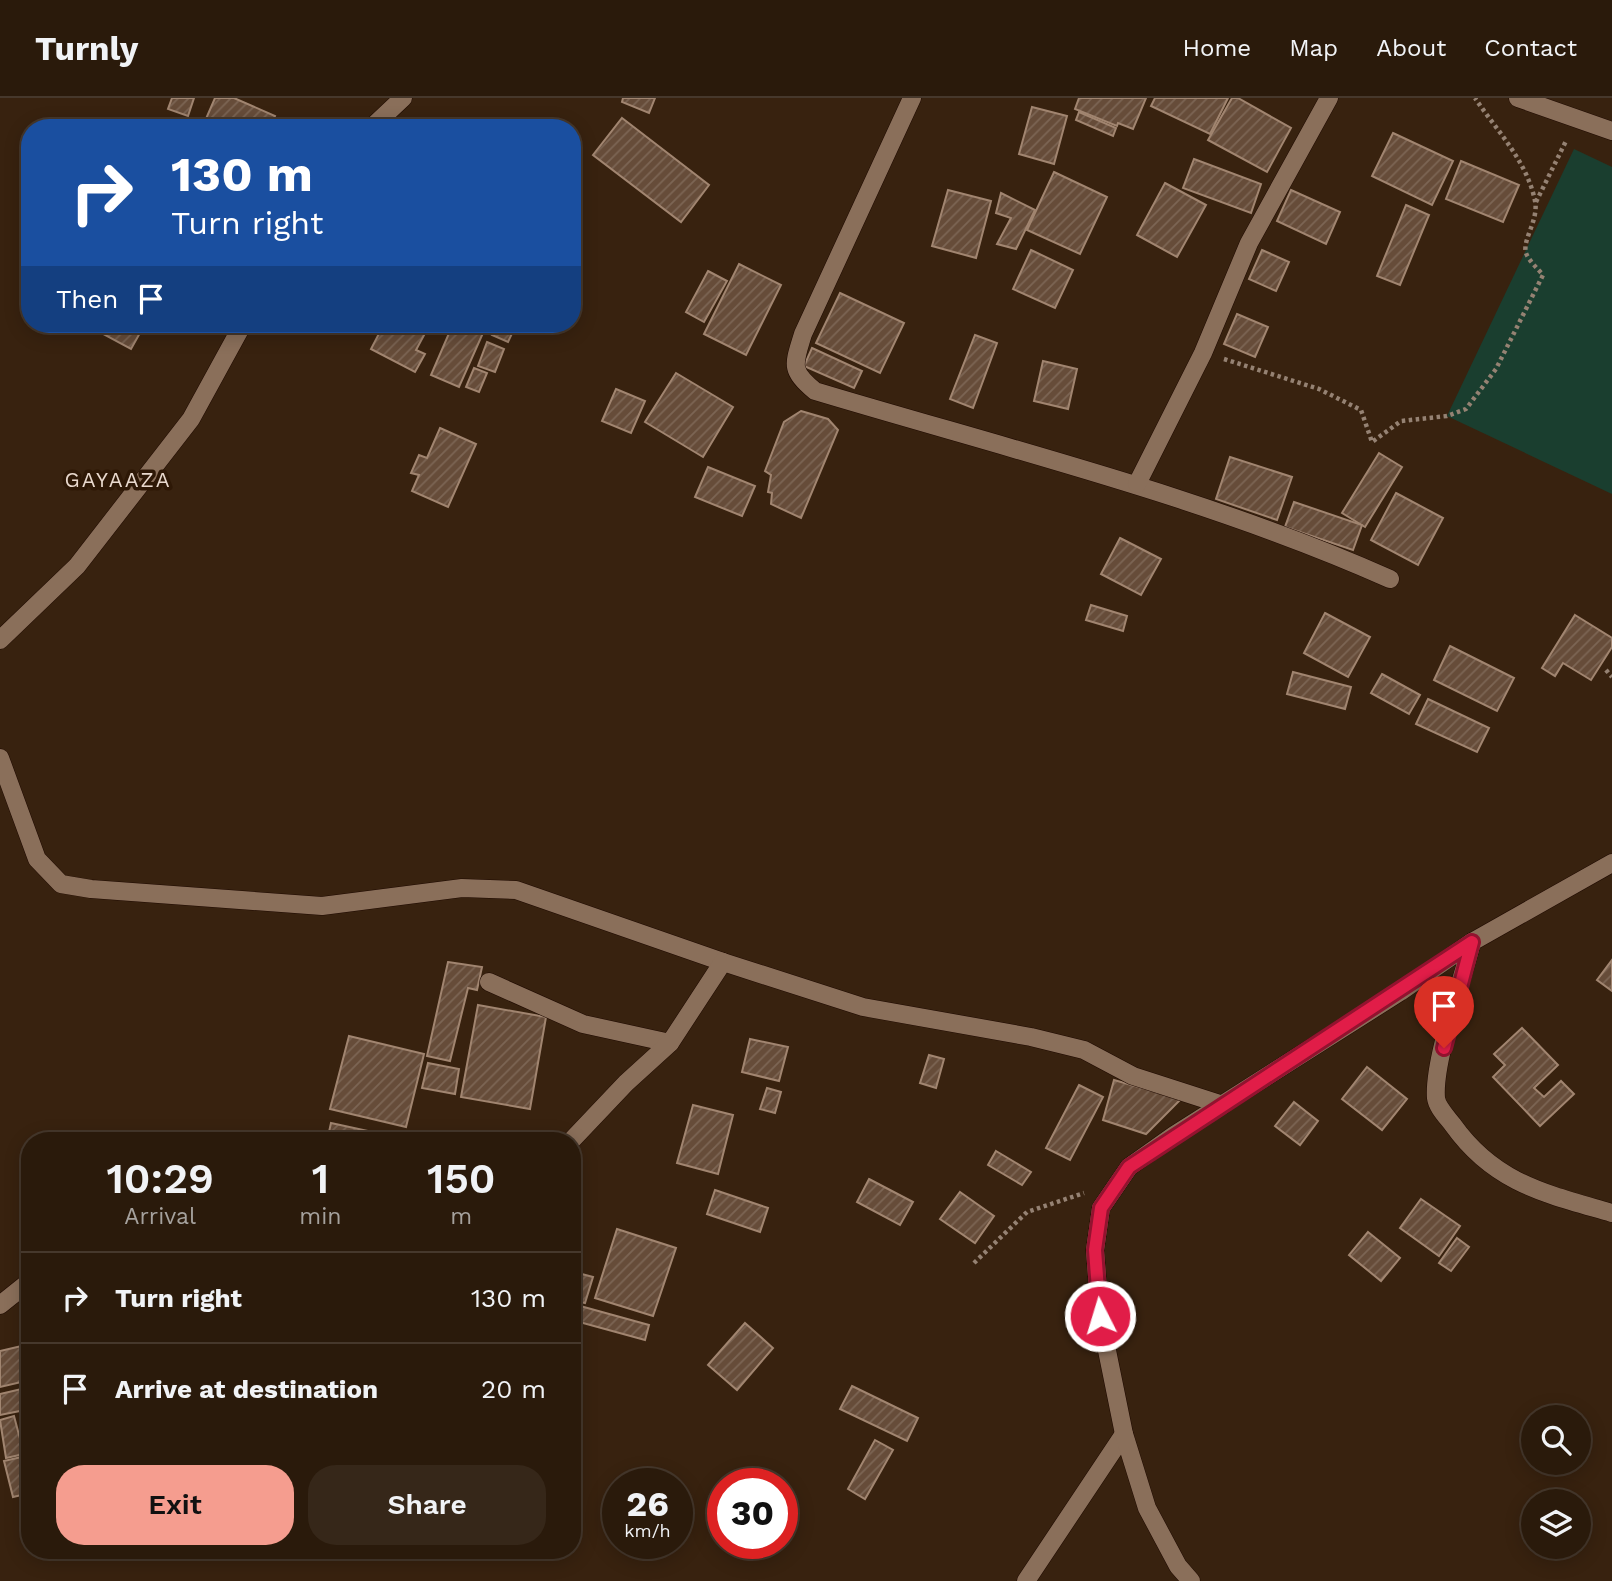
<!DOCTYPE html>
<html lang="en">
<head>
<meta charset="utf-8">
<style>
  :root { --surface:#2a1a0b; --page:#362719; --text:#f1f3f6; --muted:#a5a19d; --line:#46382c; --accent:#f59d8f }
  body { margin:0; font-family:"Work Sans",sans-serif; background:var(--page); color:var(--text); height:100vh; display:flex; flex-direction:column; font-size:26px; white-space:nowrap }
  * { box-sizing:border-box; margin:0 }
  p { font-size:23px; color:var(--muted) }
  .icon { flex:none; width:38px; height:38px; fill:none; stroke:currentColor; stroke-width:2; stroke-linecap:round; stroke-linejoin:round }
  .map { position:relative; flex:1; overflow:hidden }
  .details { position:absolute; left:21px; top:1034px; width:560px; height:427px; display:flex; flex-direction:column; background:var(--surface); border-radius:28px; box-shadow:0 4px 18px #0003,0 0 0 2px var(--line) }
  .details>* { flex:none }
  .banner { position:absolute; left:21px; top:21px; width:560px; height:214px; border-radius:28px; box-shadow:0 4px 18px #0003,0 0 0 2px var(--line); background:#1a4fa0; color:#fff; overflow:hidden }
  .buttons { position:absolute; left:1521px; top:1307px; display:grid; gap:14px }
  .buttons a { display:grid; place-items:center; width:70px; height:70px; border-radius:50%; background:var(--surface); box-shadow:0 4px 18px #0003,0 0 0 2px var(--line); font-size:35px }
  .speed { position:absolute; left:602px; top:1370px; display:flex; gap:14px; font-size:35px; font-weight:700; text-align:center }
  .speed>* { display:grid; place-content:center; width:91px; height:91px; border-radius:50%; background:var(--surface); box-shadow:0 4px 18px #0003,0 0 0 2px var(--line); line-height:1 }
  .speed small { font-size:18px; font-weight:400 }
  .speed .limit { border:10px solid #d22; background:#fff; color:#111 }
  .pin { position:absolute; display:grid; place-items:center; width:60px; height:60px; color:#fff; margin:-72px -30px; border-radius:50% 50% 50% 0; rotate:-45deg; box-shadow:0 0 7px #0007 }
  .pin .icon { rotate:45deg }
  .me { position:absolute; width:77px; margin:-38px; rotate:355deg; stroke-linejoin:round; filter:drop-shadow(0 0 5px #0008) }
  .turn { display:flex; align-items:center; gap:24px; height:147px; padding:0 35px; font-size:32px }
  .turn .icon { width:91px; height:91px; stroke-width:2.5 }
  .turn b { display:block; font-size:49px; line-height:60px }
  .then { display:flex; align-items:center; height:66px; padding:0 35px; background:#0003; gap:14px; font-size:26px }
  .eta { display:flex; justify-content:space-evenly; align-items:center; height:119px; text-align:center }
  .eta b { font-size:42px; font-weight:600; line-height:49px }
  .cta { display:flex; gap:14px; margin-top:auto; padding:14px 35px }
  .cta a { flex:1; height:80px; border-radius:28px; background:var(--accent); color:#111; font-size:28px; font-weight:600; line-height:80px; text-align:center }
  .cta a+a { background:var(--page); color:var(--text) }
  ul { padding:0; list-style:none }
  li { display:flex; align-items:center; gap:21px; height:91px; padding:0 35px; border-top:2px solid var(--line) }
  li div { flex:1 }
  li b { display:block; font-size:26px }
  li em { font-style:normal }
  header { display:flex; align-items:center; gap:42px; box-sizing:border-box; height:98px; padding:0 35px; background:var(--surface); border-bottom:2px solid var(--line) }
  header strong { font-size:33px }
  nav { display:flex; gap:38px; margin-inline-start:auto; font-size:24px }
  .map>svg:first-child { display:block }
  .pitch { fill:#1a3e2f }
  .building { fill:url(#building-hatch); stroke:#a18570; stroke-width:2 }
  .lines { fill:none; stroke-linecap:round; stroke-linejoin:round }
  .street-casing { stroke:#1f0a00; stroke-width:19 }
  .path { stroke:#958273; stroke-width:4.5; stroke-dasharray:3.5 3.5; stroke-linecap:butt }
  .street { stroke:#8a6f5a; stroke-width:18 }
  .route-casing { stroke:#92132f; stroke-width:18 }
  .route { stroke:#e11d48; stroke-width:12 }
  .labels { text-anchor:middle; dominant-baseline:central; stroke-width:7; stroke-linejoin:round; paint-order:stroke }
  .quarter-label { font-size:21px; letter-spacing:2px; fill:#e9d9ce; stroke:#2e1806 }
</style>
</head>
<body>
<header>
<strong>Turnly</strong>
<nav><a>Home</a><a>Map</a><a>About</a><a>Contact</a></nav>
</header>
<div class="map">
<svg width="1612" height="1483" viewBox="0 0 1612 1483">
  <defs>
    <pattern id="building-hatch" width="6" height="6" patternUnits="userSpaceOnUse" patternTransform="scale(1.75)"><rect width="6" height="6" fill="#664c39"/><path d="M-1 1l2-2M0 6l6-6M5 7l2-2" fill="none" stroke="#7c6554"/></pattern>
  </defs>
  <rect width="100%" height="100%" fill="#38220f"/>
  <path class="pitch" d="M1574,51L1612,69V396L1447,318Z"/>
  <g class="building">
    <path d="M172,0H194L188,18L168,11Z"/>
    <path d="M215,0H234L275,18L270,30H202Z"/>
    <path d="M623,0H655L649,15L622,4Z"/>
    <path d="M1079,0H1146L1133,31L1118,25L1117,28L1075,11Z"/>
    <path d="M1155,0H1228L1210,36L1151,8Z"/>
    <path d="M1232,0H1238L1291,30L1267,74L1208,42Z"/>
    <path d="M1032,9L1067,18L1054,66L1019,56Z"/>
    <path d="M1079,14L1116,30L1113,38L1076,22Z"/>
    <path d="M622,20L709,87L681,124L593,57Z"/>
    <path d="M1393,35L1453,63L1432,107L1372,78Z"/>
    <path d="M1194,61L1261,86L1251,115L1183,90Z"/>
    <path d="M1461,63L1519,87L1503,124L1446,101Z"/>
    <path d="M1054,74L1107,99L1080,156L1027,132Z"/>
    <path d="M1165,85L1206,107L1177,159L1137,137Z"/>
    <path d="M948,92L991,103L976,160L932,148Z"/>
    <path d="M1291,92L1340,114L1326,146L1277,123Z"/>
    <path d="M1001,95L1035,112L1016,151L997,146L1011,120L996,115Z"/>
    <path d="M1406,107L1429,117L1400,187L1377,178Z"/>
    <path d="M1031,152L1073,172L1055,210L1013,191Z"/>
    <path d="M1262,152L1289,164L1276,193L1249,181Z"/>
    <path d="M739,166L781,187L746,257L704,236Z"/>
    <path d="M708,173L727,183L704,224L686,214Z"/>
    <path d="M840,195L904,225L880,275L816,245Z"/>
    <path d="M1237,216L1268,229L1255,259L1224,246Z"/>
    <path d="M92,226H145L131,251L90,229Z"/>
    <path d="M384,226H430L416,252L425,256L415,274L371,251Z"/>
    <path d="M453,226H487L459,289L431,277Z"/>
    <path d="M497,226L515,229L508,244L492,237Z"/>
    <path d="M975,237L997,245L973,310L950,301Z"/>
    <path d="M487,244L504,251L495,274L478,268Z"/>
    <path d="M812,250L862,273L854,290L804,268Z"/>
    <path d="M1043,263L1077,271L1068,311L1034,303Z"/>
    <path d="M474,270L487,275L479,294L466,289Z"/>
    <path d="M676,275L733,309L703,359L645,324Z"/>
    <path d="M616,291L645,303L631,335L602,323Z"/>
    <path d="M801,313L828,321L838,332L801,420L771,406L772,395L768,394L771,377L765,373L784,324Z"/>
    <path d="M440,330L476,346L448,409L412,393L419,377L411,375L419,357L427,360Z"/>
    <path d="M1379,355L1402,369L1365,429L1342,415Z"/>
    <path d="M1230,359L1292,379L1277,422L1216,401Z"/>
    <path d="M708,369L755,388L742,418L695,399Z"/>
    <path d="M1396,395L1443,420L1418,467L1371,442Z"/>
    <path d="M1294,404L1362,427L1353,452L1285,429Z"/>
    <path d="M1120,440L1161,461L1141,497L1101,476Z"/>
    <path d="M1091,507L1127,518L1123,533L1086,522Z"/>
    <path d="M1325,515L1370,539L1348,579L1304,555Z"/>
    <path d="M1575,517L1612,540V549L1591,582L1563,565L1555,578L1542,570Z"/>
    <path d="M1450,548L1514,580L1497,613L1434,582Z"/>
    <path d="M1293,574L1351,589L1345,611L1287,596Z"/>
    <path d="M1382,576L1420,597L1409,616L1371,595Z"/>
    <path d="M1428,601L1489,630L1477,654L1416,626Z"/>
    <path d="M1612,862V893L1597,882Z"/>
    <path d="M448,864L482,869L477,892L468,890L450,963L427,958Z"/>
    <path d="M478,907L546,919L530,1011L461,999Z"/>
    <path d="M1522,930L1558,967L1534,990L1544,999L1561,983L1574,996L1540,1028L1493,979L1505,967L1494,956Z"/>
    <path d="M349,938L424,956L406,1029L330,1011Z"/>
    <path d="M750,941L788,949L779,983L742,974Z"/>
    <path d="M929,957L944,961L936,990L920,985Z"/>
    <path d="M428,965L459,971L455,996L422,990Z"/>
    <path d="M1367,969L1407,1001L1382,1032L1342,1001Z"/>
    <path d="M1114,982L1181,1001L1146,1036L1103,1022Z"/>
    <path d="M1079,987L1103,999L1070,1062L1046,1050Z"/>
    <path d="M767,990L781,994L775,1015L760,1011Z"/>
    <path d="M1294,1004L1318,1023L1300,1047L1275,1028Z"/>
    <path d="M693,1007L733,1017L718,1076L677,1065Z"/>
    <path d="M331,1025L368,1033L366,1043H327Z"/>
    <path d="M996,1053L1031,1074L1022,1087L988,1067Z"/>
    <path d="M869,1081L913,1104L900,1127L857,1104Z"/>
    <path d="M715,1092L768,1110L760,1134L707,1116Z"/>
    <path d="M960,1094L994,1118L975,1145L940,1121Z"/>
    <path d="M1421,1101L1460,1128L1439,1158L1400,1130Z"/>
    <path d="M617,1131L676,1150L653,1218L595,1200Z"/>
    <path d="M1368,1134L1400,1160L1381,1183L1349,1157Z"/>
    <path d="M1457,1140L1469,1149L1451,1173L1439,1165Z"/>
    <path d="M578,1175L593,1179L585,1205L572,1202Z"/>
    <path d="M573,1206L649,1227L645,1242L572,1222Z"/>
    <path d="M745,1225L773,1250L737,1292L708,1267Z"/>
    <path d="M30,1246V1282L0,1289V1253Z"/>
    <path d="M852,1288L918,1320L907,1343L840,1311Z"/>
    <path d="M30,1289V1336L25,1337L20,1313L0,1317V1296Z"/>
    <path d="M14,1318L24,1356L6,1360L0,1322Z"/>
    <path d="M875,1342L893,1352L865,1401L848,1391Z"/>
    <path d="M30,1357V1395L13,1399L4,1363Z"/>
  </g>
  <g class="lines">
    <defs>
      <g id="street">
        <path d="M912,0L803,236C794,266 789,272 815,293C1008,351 1206,399 1390,481"/>
        <path d="M1518,0L1612,33"/>
        <path d="M371,30L403,0"/>
        <path d="M1137,386L1203,255L1249,145L1329,0"/>
        <path d="M0,542L77,468L191,321L243,226"/>
        <path d="M0,660L37,761L61,786L91,791L322,808L462,790L516,792L723,864"/>
        <path d="M1472,844C1462,883 1433,964 1436,1000C1437,1009 1447,1019 1453,1027C1495,1086 1547,1096 1612,1115"/>
        <path d="M489,884L583,926L670,945"/>
        <path d="M571,1043L626,985L670,945L723,864L863,909L1031,939L1084,952L1133,978L1223,1007"/>
        <path d="M0,1207L30,1183"/>
        <path d="M1026,1483L1124,1336"/>
        <path d="M1191,1483L1178,1468L1147,1410L1124,1336L1100,1218L1095,1152L1101,1110L1129,1069L1174,1037L1400,894L1472,844L1612,765"/>
      </g>
    </defs>
    <use href="#street" class="street-casing"/>
    <g class="path">
      <path d="M1536,104L1566,43"/>
      <path d="M1224,261L1319,291L1361,312L1372,344L1401,323L1447,318L1466,311L1496,271L1543,177C1538,171 1529,163 1526,155C1522,142 1539,122 1535,103C1527,63 1497,33 1475,0"/>
      <path d="M1606,572L1612,579"/>
      <path d="M974,1165L1027,1114L1084,1095"/>
    </g>
    <use href="#street" class="street"/>
  </g>
  <g class="lines">
    <defs>
      <path id="route" d="M1100,1218L1095,1152L1101,1110L1129,1069L1472,844L1444,950"/>
    </defs>
    <use href="#route" class="route-casing"/>
    <use href="#route" class="route"/>
  </g>
  <g class="labels">
    <g class="quarter-label">
      <text x="118" y="381">GAYAAZA</text>
    </g>
  </g>
</svg>
<div class="buttons">
<a><svg class="icon" aria-label="search" viewBox="0 0 24 24"><circle cx="10" cy="10" r="6"/><path d="M15 15l6 6"/></svg></a>
<a><svg class="icon" aria-label="layers" viewBox="0 0 24 24"><path d="M12 4l9 5-9 5-9-5zM3 14l9 5 9-5"/></svg></a>
</div>
<div class="speed"><div>26<small>km/h</small></div><div class="limit">30</div></div>
<div class="pin" style="left:1444px;top:950px;background:#d93025"><svg class="icon" aria-label="arrive" viewBox="0 0 24 24"><path d="M6 21V4h12l-3 4 3 4H6"/></svg></div>
<svg class="me" style="left:1100px;top:1218px" viewBox="-20 -20 40 40"><circle r="17" fill="#e11d48" stroke="#fff" stroke-width="3"/><path d="M0-11L8 9 0 5-8 9z" fill="#fff"/></svg>
<div class="banner">
<div class="turn"><svg class="icon" aria-label="right" viewBox="0 0 24 24"><path d="M7 20v-9h11M14 6l5 5-5 5"/></svg><div><b>130 m</b>Turn right</div></div>
<div class="then">Then<svg class="icon" aria-label="arrive" viewBox="0 0 24 24"><path d="M6 21V4h12l-3 4 3 4H6"/></svg></div>
</div>
<section class="details">
<div class="eta">
<div><b>10:29</b><p>Arrival</p></div>
<div><b>1</b><p>min</p></div>
<div><b>150</b><p>m</p></div>
</div>
<ul>
<li><svg class="icon" aria-label="right" viewBox="0 0 24 24"><path d="M7 20v-9h11M14 6l5 5-5 5"/></svg><div><b>Turn right</b></div><em>130 m</em></li>
<li><svg class="icon" aria-label="arrive" viewBox="0 0 24 24"><path d="M6 21V4h12l-3 4 3 4H6"/></svg><div><b>Arrive at destination</b></div><em>20 m</em></li>
</ul>
<div class="cta"><a>Exit</a><a>Share</a></div>
</section>
</div>
</body>
</html>
